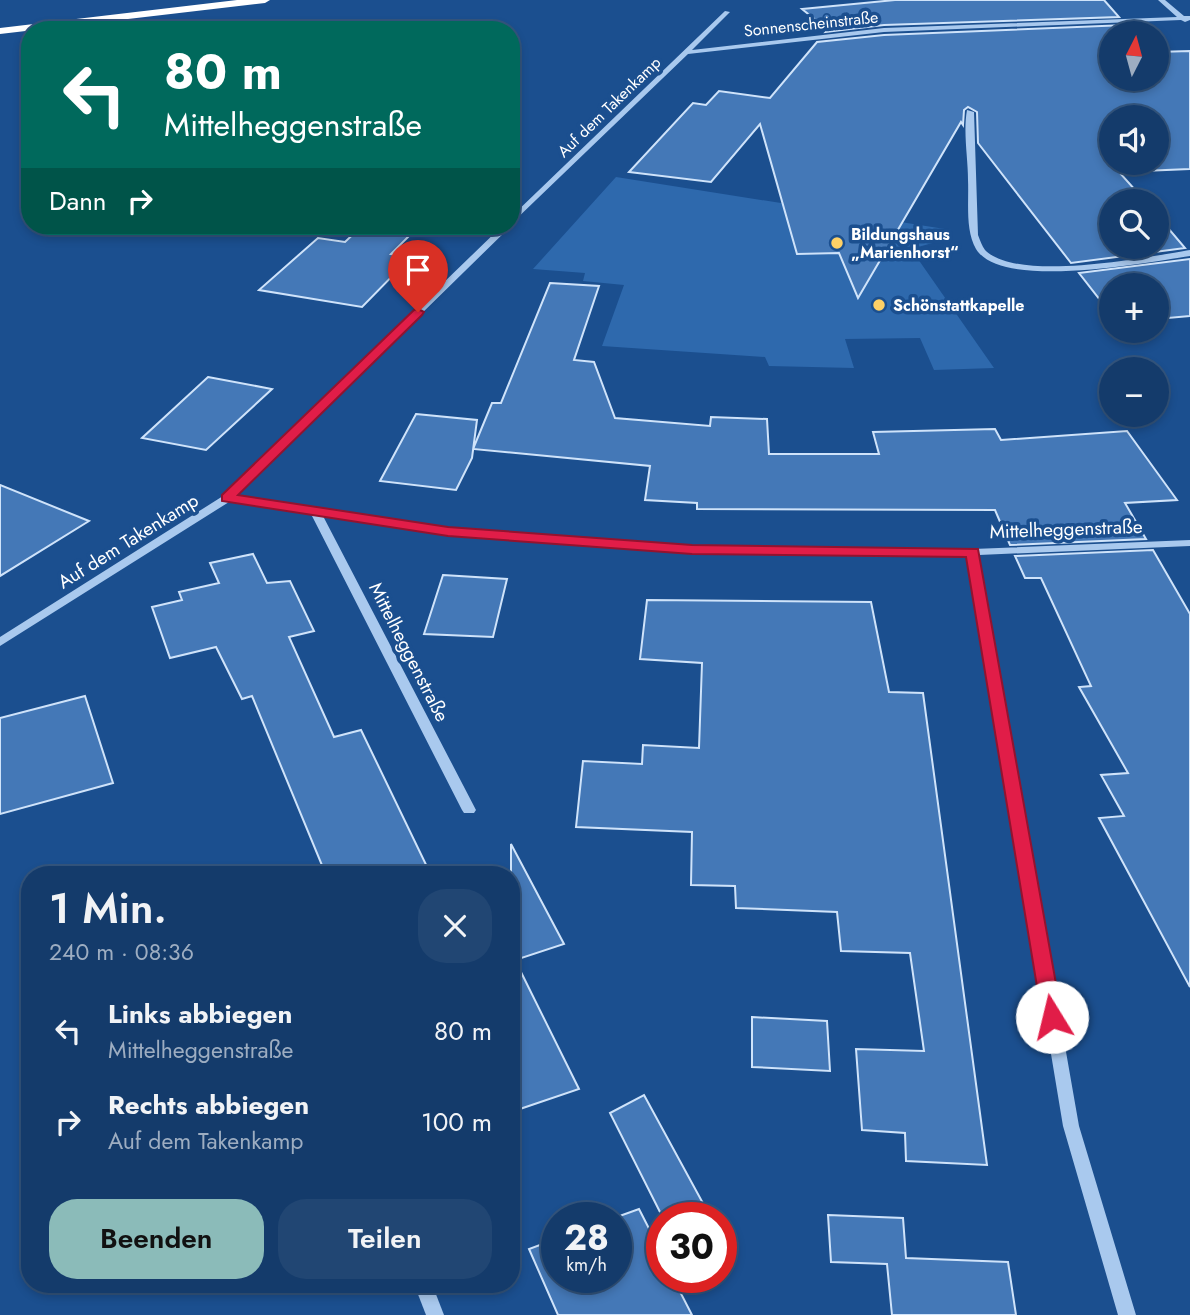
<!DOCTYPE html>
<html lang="de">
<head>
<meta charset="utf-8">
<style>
  :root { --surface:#143b6b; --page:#214673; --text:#f1f3f6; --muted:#9dadc1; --line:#33557e; --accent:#8bbbb9 }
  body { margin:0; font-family:Jost,sans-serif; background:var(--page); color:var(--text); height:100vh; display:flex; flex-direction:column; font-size:26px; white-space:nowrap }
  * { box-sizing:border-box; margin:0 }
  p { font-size:23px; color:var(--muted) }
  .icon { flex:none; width:38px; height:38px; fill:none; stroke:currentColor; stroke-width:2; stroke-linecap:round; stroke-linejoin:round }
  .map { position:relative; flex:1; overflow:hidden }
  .sheet { position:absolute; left:21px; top:866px; width:499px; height:427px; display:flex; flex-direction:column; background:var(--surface); border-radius:28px; box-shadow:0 4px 10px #0003,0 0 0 2px var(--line) }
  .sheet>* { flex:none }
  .hud { position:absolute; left:21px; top:21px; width:499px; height:214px; border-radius:28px; box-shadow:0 4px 10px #0003,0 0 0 2px var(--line); background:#00695c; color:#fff; overflow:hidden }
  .needle { width:46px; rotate:6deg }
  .buttons { position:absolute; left:1099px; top:21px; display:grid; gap:14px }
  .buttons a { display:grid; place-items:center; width:70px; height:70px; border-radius:50%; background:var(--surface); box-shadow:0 4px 10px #0003,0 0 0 2px var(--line); font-size:35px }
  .speed { position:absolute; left:541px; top:1202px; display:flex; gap:14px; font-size:35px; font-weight:700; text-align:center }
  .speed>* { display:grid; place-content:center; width:91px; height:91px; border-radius:50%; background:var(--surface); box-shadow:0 4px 10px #0003,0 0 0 2px var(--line); line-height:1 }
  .speed small { font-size:18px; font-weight:400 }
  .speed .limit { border:10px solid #d22; background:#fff; color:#111 }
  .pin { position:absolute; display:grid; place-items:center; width:60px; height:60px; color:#fff; margin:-72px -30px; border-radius:50% 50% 50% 0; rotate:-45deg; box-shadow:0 0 7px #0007 }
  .pin .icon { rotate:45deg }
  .me { position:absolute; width:77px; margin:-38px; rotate:351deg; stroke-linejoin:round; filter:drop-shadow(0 0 5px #0008) }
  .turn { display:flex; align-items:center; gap:24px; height:147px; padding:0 28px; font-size:32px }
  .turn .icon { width:91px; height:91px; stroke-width:2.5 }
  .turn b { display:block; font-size:49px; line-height:60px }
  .then { display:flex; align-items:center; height:66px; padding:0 28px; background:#0003; gap:14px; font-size:26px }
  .round { display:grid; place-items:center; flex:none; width:74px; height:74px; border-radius:28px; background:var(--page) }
  .overview { display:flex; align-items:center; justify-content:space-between; height:119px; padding:0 28px }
  h1 { font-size:42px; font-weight:600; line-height:52px }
  .cta { display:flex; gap:14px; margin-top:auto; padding:14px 28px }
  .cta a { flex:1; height:80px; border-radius:28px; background:var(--accent); color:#111; font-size:28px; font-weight:600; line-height:80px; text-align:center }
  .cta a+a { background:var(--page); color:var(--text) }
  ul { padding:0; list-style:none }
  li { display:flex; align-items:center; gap:21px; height:91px; padding:0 28px }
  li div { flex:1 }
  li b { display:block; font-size:26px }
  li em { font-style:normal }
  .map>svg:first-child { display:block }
  .green { fill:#2e69ad }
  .building { fill:#4478b7; stroke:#cfe3fa; stroke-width:2; fill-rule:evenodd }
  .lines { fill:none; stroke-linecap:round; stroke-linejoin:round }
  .minor { fill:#a9c9ee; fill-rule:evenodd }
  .highway { fill:#fff; fill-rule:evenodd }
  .route { fill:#e11d48; stroke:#92132f; stroke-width:2 }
  .poi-dot { fill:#ffd166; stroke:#1b4f8f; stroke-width:2.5 }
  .labels { text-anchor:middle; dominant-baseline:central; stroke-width:7; stroke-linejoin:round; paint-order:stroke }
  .far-street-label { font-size:16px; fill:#fff; stroke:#1b4f8f }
  .far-poi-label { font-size:16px; font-weight:bold; fill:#fff; stroke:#1b4f8f; text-anchor:start }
  .street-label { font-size:19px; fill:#fff; stroke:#1b4f8f }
</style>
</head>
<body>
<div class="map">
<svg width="1190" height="1315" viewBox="0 0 1190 1315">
  <rect width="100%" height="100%" fill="#1b4f8f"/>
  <path class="green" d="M616,177L951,230L943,240L911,249L994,368L934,370L920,338L845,339L854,368L769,366L765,357L602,346L624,285L583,281L585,273L533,269Z"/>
  <g class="building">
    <path d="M895,0H1104L1119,17L884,25L826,32L828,30L802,9Z"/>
    <path d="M1126,25L1134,33H1111V79H1157V52L1190,51V169L1119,172L1145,201H1111V247H1157V215L1185,248L1071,263L978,143L977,112L968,107L964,110L963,125L961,122L858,298L839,253L797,254L760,124L711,182L629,172L693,103L706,105L719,91L770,98L817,42L884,35ZM1111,117H1157V163H1111Z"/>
    <path d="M362,226H419L391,254L411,257L362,307L259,290L318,238L345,242Z"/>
    <path d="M1190,259V316L1157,319V285H1111V314L1079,273Z"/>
    <path d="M550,283L599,286L574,360L594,362L615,418L710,426L711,417L767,419L769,454H879L873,432L995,429L1001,440L1127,431L1177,500L1125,503L1146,539L1010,545L995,510L697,509V503L645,500L650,466L473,449L492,403H501Z"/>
    <path d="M208,377L272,389L206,450L142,438Z"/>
    <path d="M416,414L477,420L472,458L456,490L380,481Z"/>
    <path d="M0,485L89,521L0,576Z"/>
    <path d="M1153,550L1190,614V987L1099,818L1124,816L1101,775L1128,773L1079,687L1091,686L1041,578H1025L1015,556Z"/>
    <path d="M253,554L267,583L290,581L314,631L289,637L334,737L361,730L431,875H326L252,696L242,699L216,647L170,658L152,607L182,600L179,592L219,583L210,563Z"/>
    <path d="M443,575L507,579L493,637L424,634Z"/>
    <path d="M647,600L871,602L889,692L923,693L987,1165L906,1161L905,1133L862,1130L856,1049L924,1051L910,953L841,951L837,912L736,908L735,886L691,885L692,832L576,827L583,761L642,764L643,745L699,748L702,663L640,659Z"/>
    <path d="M85,696L113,783L0,814V718Z"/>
    <path d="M511,844L564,944L515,960L579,1089L511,1112Z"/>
    <path d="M752,1017L827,1021L830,1071L752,1067Z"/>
    <path d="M644,1095L711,1218H663L610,1113Z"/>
    <path d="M639,1209L662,1254V1278H673L692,1315H558L529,1249L556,1239V1278H616L614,1218Z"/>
    <path d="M828,1215L903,1218L906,1258L1008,1262L1016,1315H892L887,1264L831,1262Z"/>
  </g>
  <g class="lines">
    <g class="minor">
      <path d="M1158,0H1165L1184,16H1190V20L1185,22L1181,20L884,32L688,54L511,224V217L725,11L730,12L692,50L884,28L1177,17Z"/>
      <path d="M967,110L974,112L978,235C980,240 982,246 985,250C1018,283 1147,257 1190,250V256C1148,262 1002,291 976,249C965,230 969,202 968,180C968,158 963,132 967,110Z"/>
      <path d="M502,226H511L235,496L448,529L692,546L973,549L1190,540V546L979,555L1079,1126L1136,1315H1118L1063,1126L968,555L692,552L448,535L323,516L476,810L474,813H464L462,810L311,514L229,502L0,646V637L223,496Z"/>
      <path d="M414,1284H432L444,1315H426Z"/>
    </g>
    <path class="highway" d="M237,0H270L265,3L0,34V28Z"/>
  </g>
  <path class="route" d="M418,309L424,312L422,315L238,495L448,527L692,545L978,549L1062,1017L1059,1023L1052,1025L1045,1023L1042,1017L966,557L692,554L448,536L222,501V495L414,310Z"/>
  <g class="poi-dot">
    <circle cx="837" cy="243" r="7"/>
    <circle cx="879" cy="305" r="7"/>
  </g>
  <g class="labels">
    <g class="far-street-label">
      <text transform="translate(811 24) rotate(-6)">Sonnenscheinstraße</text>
      <text transform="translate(609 107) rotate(-44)">Auf dem Takenkamp</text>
    </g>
    <g class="far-poi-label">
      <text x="851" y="234">Bildungshaus<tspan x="851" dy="18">„Marienhorst“</tspan></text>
      <text x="893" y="305">Schönstattkapelle</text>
    </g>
    <g class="street-label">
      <text transform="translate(1066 529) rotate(-2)">Mittelheggenstraße</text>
      <text transform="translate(128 541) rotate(-32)">Auf dem Takenkamp</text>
      <text transform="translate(409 652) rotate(63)">Mittelheggenstraße</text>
    </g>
  </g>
</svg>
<div class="buttons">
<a><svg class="needle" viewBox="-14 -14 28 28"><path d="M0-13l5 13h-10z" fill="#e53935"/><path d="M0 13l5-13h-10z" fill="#9dadc1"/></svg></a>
<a><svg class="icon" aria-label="sound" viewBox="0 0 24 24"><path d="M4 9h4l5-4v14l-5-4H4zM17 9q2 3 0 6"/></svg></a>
<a><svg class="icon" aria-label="search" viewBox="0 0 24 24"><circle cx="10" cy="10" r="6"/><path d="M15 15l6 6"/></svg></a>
<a>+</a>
<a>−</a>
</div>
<div class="speed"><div>28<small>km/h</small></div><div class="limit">30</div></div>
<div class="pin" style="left:418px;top:312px;background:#d93025"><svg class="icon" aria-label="arrive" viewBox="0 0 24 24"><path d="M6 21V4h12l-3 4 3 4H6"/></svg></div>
<svg class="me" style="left:1052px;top:1017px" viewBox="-20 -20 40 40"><circle r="19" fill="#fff"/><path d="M0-13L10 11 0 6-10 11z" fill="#e11d48"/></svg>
<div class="hud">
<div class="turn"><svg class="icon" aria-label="left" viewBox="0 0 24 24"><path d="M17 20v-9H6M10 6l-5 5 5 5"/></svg><div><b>80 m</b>Mittelheggenstraße</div></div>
<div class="then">Dann<svg class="icon" aria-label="right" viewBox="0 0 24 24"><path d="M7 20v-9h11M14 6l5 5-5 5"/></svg></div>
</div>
<section class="sheet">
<div class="overview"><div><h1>1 Min.</h1><p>240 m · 08:36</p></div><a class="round"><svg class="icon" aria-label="close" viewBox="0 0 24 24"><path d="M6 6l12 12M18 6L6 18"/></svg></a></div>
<ul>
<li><svg class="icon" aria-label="left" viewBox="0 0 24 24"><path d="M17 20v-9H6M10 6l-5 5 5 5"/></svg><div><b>Links abbiegen</b><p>Mittelheggenstraße</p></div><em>80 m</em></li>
<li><svg class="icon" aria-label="right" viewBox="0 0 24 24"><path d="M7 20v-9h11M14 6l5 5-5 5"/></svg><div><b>Rechts abbiegen</b><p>Auf dem Takenkamp</p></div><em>100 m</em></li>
</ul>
<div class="cta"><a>Beenden</a><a>Teilen</a></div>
</section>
</div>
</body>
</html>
